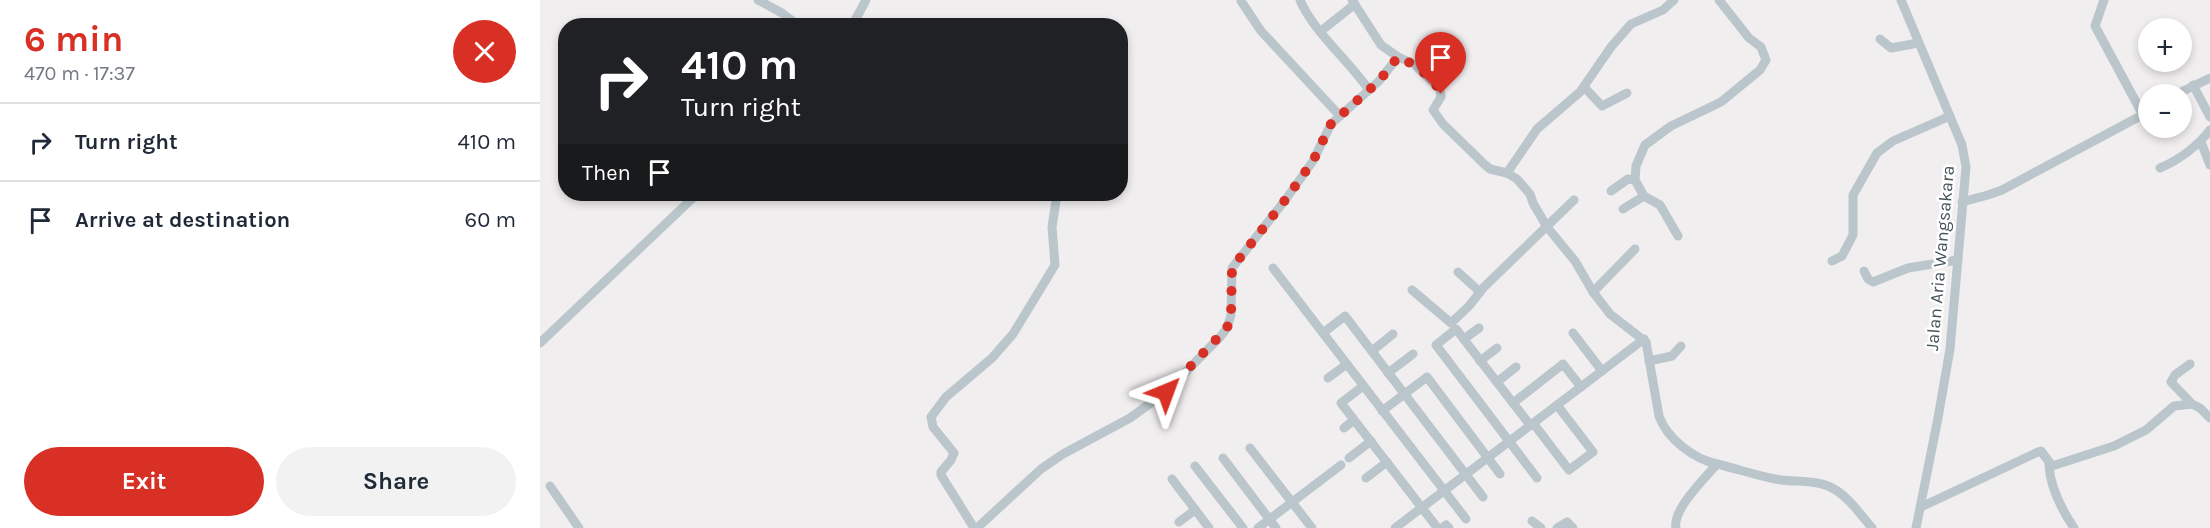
<!DOCTYPE html>
<html lang="en">
<head>
<meta charset="utf-8">
<style>
  :root { --surface:#fff; --page:#f2f2f3; --text:#1f2937; --muted:#747a83; --line:#e0e1e3; --accent:#d93025 }
  body { margin:0; font-family:Karla,sans-serif; background:var(--page); color:var(--text); height:100vh; display:flex; flex-direction:column; font-size:22px; white-space:nowrap }
  * { box-sizing:border-box; margin:0 }
  p { font-size:20px; color:var(--muted) }
  .icon { flex:none; width:33px; height:33px; fill:none; stroke:currentColor; stroke-width:2; stroke-linecap:round; stroke-linejoin:round }
  .map { position:relative; flex:1; overflow:hidden }
  .drawer { display:flex; flex-direction:column; background:var(--surface); width:540px }
  .drawer>* { flex:none }
  .hud { position:absolute; left:18px; top:18px; width:570px; height:183px; border-radius:24px; box-shadow:0 3px 9px #0003; background:#202124; color:#fff; overflow:hidden }
  .fabs { position:absolute; left:1598px; top:18px; display:grid; gap:12px }
  .fabs a { display:grid; place-items:center; width:54px; height:54px; border-radius:50%; background:var(--surface); box-shadow:0 3px 9px #0003; font-size:30px }
  .pin { position:absolute; display:grid; place-items:center; width:51px; height:51px; color:#fff; margin:-62px -26px; border-radius:50% 50% 50% 0; rotate:-45deg; box-shadow:0 0 6px #0007 }
  .pin .icon { rotate:45deg }
  .me { position:absolute; width:66px; margin:-33px; rotate:44deg; stroke-linejoin:round; filter:drop-shadow(0 0 4px #0008) }
  .turn { display:flex; align-items:center; gap:21px; height:126px; padding:0 24px; font-size:27px }
  .turn .icon { width:78px; height:78px; stroke-width:2.5 }
  .turn b { display:block; font-size:42px; line-height:51px }
  .then { display:flex; align-items:center; height:57px; padding:0 24px; background:#0003; gap:12px; font-size:22px }
  .round { display:grid; place-items:center; flex:none; width:63px; height:63px; border-radius:32px; background:var(--page) }
  .headline { display:flex; align-items:center; justify-content:space-between; height:102px; padding:0 24px }
  h1 { font-size:36px; font-weight:700; line-height:45px; color:var(--accent) }
  .cta { display:flex; gap:12px; margin-top:auto; padding:12px 24px }
  .cta a { flex:1; height:69px; border-radius:36px; background:var(--accent); color:#fff; font-size:24px; font-weight:700; line-height:69px; text-align:center }
  .cta a+a { background:var(--page); color:var(--text) }
  ul { padding:0; list-style:none }
  li { display:flex; align-items:center; gap:18px; height:78px; padding:0 24px; border-top:2px solid var(--line) }
  li div { flex:1 }
  li b { display:block; font-size:22px }
  li em { font-style:normal }
  main { display:flex; flex:1; min-height:0 }
  .map>svg:first-child { display:block }
  .lines { fill:none; stroke-linecap:round; stroke-linejoin:round }
  .minor { stroke:#bac6cb; stroke-width:9 }
  .route { stroke:#d93025; stroke-width:10; stroke-dasharray:0 18 }
  .labels { text-anchor:middle; dominant-baseline:central; stroke-width:5; stroke-linejoin:round; paint-order:stroke }
  .street-label { font-size:18px; fill:#47565b; stroke:#fff }
</style>
</head>
<body>
<main>
<section class="drawer">
<div class="headline"><div><h1>6 min</h1><p>470 m · 17:37</p></div><a class="round" style="background:#d93025;color:#fff"><svg class="icon" aria-label="close" viewBox="0 0 24 24"><path d="M6 6l12 12M18 6L6 18"/></svg></a></div>
<ul>
<li><svg class="icon" aria-label="right" viewBox="0 0 24 24"><path d="M7 20v-9h11M14 6l5 5-5 5"/></svg><div><b>Turn right</b></div><em>410 m</em></li>
<li><svg class="icon" aria-label="arrive" viewBox="0 0 24 24"><path d="M6 21V4h12l-3 4 3 4H6"/></svg><div><b>Arrive at destination</b></div><em>60 m</em></li>
</ul>
<div class="cta"><a>Exit</a><a>Share</a></div>
</section>
<div class="map">
<svg width="1670" height="528" viewBox="0 0 1670 528">
  <rect width="100%" height="100%" fill="#f1eeef"/>
  <g class="lines">
    <g class="minor">
      <path d="M218,0L242,13L259,26"/>
      <path d="M760,0C773,31 809,61 829,90"/>
      <path d="M812,0L841,45L858,57L874,64L900,89L901,97L893,110L903,124L943,163L950,169L967,173L977,179L990,194L993,203L1007,227L1035,261L1053,292L1070,314L1106,342L1119,416C1127,439 1154,459 1177,464"/>
      <path d="M1361,0L1422,145L1426,167L1410,349L1398,418L1376,528"/>
      <path d="M1564,0L1555,26L1603,115"/>
      <path d="M701,1L721,31L800,116"/>
      <path d="M312,26L326,0"/>
      <path d="M781,31L815,4"/>
      <path d="M1340,39L1351,48L1378,43"/>
      <path d="M1653,85L1670,117"/>
      <path d="M1044,87L1062,106L1087,93"/>
      <path d="M1637,94L1670,78"/>
      <path d="M1661,142L1670,165"/>
      <path d="M1620,168C1639,160 1658,146 1670,130"/>
      <path d="M967,173L997,129L1040,92L1071,47L1091,24L1123,10L1134,0"/>
      <path d="M1071,191L1088,179L1095,180"/>
      <path d="M1422,202L1448,195L1462,190L1608,112"/>
      <path d="M1083,209L1104,196"/>
      <path d="M1138,236L1120,205L1104,196L1095,180L1096,166L1105,145L1131,126L1181,102L1220,70L1226,60L1221,47L1209,38L1179,0"/>
      <path d="M1292,261L1302,256L1313,235V195L1337,153L1353,141L1410,116"/>
      <path d="M733,268L926,519"/>
      <path d="M1324,271L1328,279L1333,282L1368,268L1418,260"/>
      <path d="M918,272L940,292"/>
      <path d="M872,290L911,323L929,306L944,287L1034,200"/>
      <path d="M1053,292L1095,249"/>
      <path d="M783,333L805,316L943,497"/>
      <path d="M1033,333L1062,371"/>
      <path d="M924,339L939,328"/>
      <path d="M0,343L157,194"/>
      <path d="M832,351L853,334"/>
      <path d="M940,361L957,348"/>
      <path d="M1109,361L1132,356L1141,346"/>
      <path d="M1650,364L1635,375L1631,382L1652,404"/>
      <path d="M848,373L873,354"/>
      <path d="M788,378L807,364"/>
      <path d="M957,382L976,367"/>
      <path d="M823,386L801,403L896,526"/>
      <path d="M973,403L1023,364L1041,387"/>
      <path d="M842,411L887,377L960,474"/>
      <path d="M993,423L1029,470L1053,452L1017,405"/>
      <path d="M990,425L916,329L896,345L997,478"/>
      <path d="M804,428L814,420"/>
      <path d="M710,448L772,528"/>
      <path d="M683,458L736,528"/>
      <path d="M809,458L831,441"/>
      <path d="M1509,465C1510,486 1522,510 1534,528"/>
      <path d="M655,466L703,528"/>
      <path d="M826,478L847,462"/>
      <path d="M632,479L669,528"/>
      <path d="M10,486L39,528"/>
      <path d="M1381,507L1498,452L1501,451L1512,466L1574,446L1606,430L1634,406L1652,404L1660,408L1670,418"/>
      <path d="M992,521L1001,528"/>
      <path d="M639,522L655,510"/>
      <path d="M434,528L401,475V472L411,460L414,453L393,427L391,417L406,397L452,358L473,334L515,265L512,227L517,194"/>
      <path d="M437,528L501,469L523,454L590,418L626,392L681,336L687,328L691,315L692,268L746,199L773,161L791,124L839,81L858,57"/>
      <path d="M718,528L801,465"/>
      <path d="M855,528L1104,339"/>
      <path d="M902,528L906,525L909,528"/>
      <path d="M1017,528L1027,522L1033,528"/>
      <path d="M1136,528C1132,510 1165,478 1177,464C1198,469 1220,477 1241,480C1257,482 1273,480 1288,486C1306,493 1320,514 1332,528"/>
    </g>
  </g>
  <g class="lines">
    <path class="route" d="M626,392L687,328L691,315L692,268L746,199L773,161L791,124L839,81L858,57C874,64 894,77 901,94"/>
  </g>
  <g class="labels">
    <g class="street-label">
      <text transform="translate(1400 258) rotate(-85)">Jalan Aria Wangsakara</text>
    </g>
  </g>
</svg>
<div class="fabs">
<a>+</a>
<a>−</a>
</div>
<div class="pin" style="left:901px;top:94px;background:#d93025"><svg class="icon" aria-label="arrive" viewBox="0 0 24 24"><path d="M6 21V4h12l-3 4 3 4H6"/></svg></div>
<svg class="me" style="left:626px;top:392px" viewBox="-20 -20 40 40"><path d="M0-17L14 15 0 8-14 15z" fill="#d93025" stroke="#fff" stroke-width="4"/></svg>
<div class="hud">
<div class="turn"><svg class="icon" aria-label="right" viewBox="0 0 24 24"><path d="M7 20v-9h11M14 6l5 5-5 5"/></svg><div><b>410 m</b>Turn right</div></div>
<div class="then">Then<svg class="icon" aria-label="arrive" viewBox="0 0 24 24"><path d="M6 21V4h12l-3 4 3 4H6"/></svg></div>
</div>
</div>
</main>
</body>
</html>
